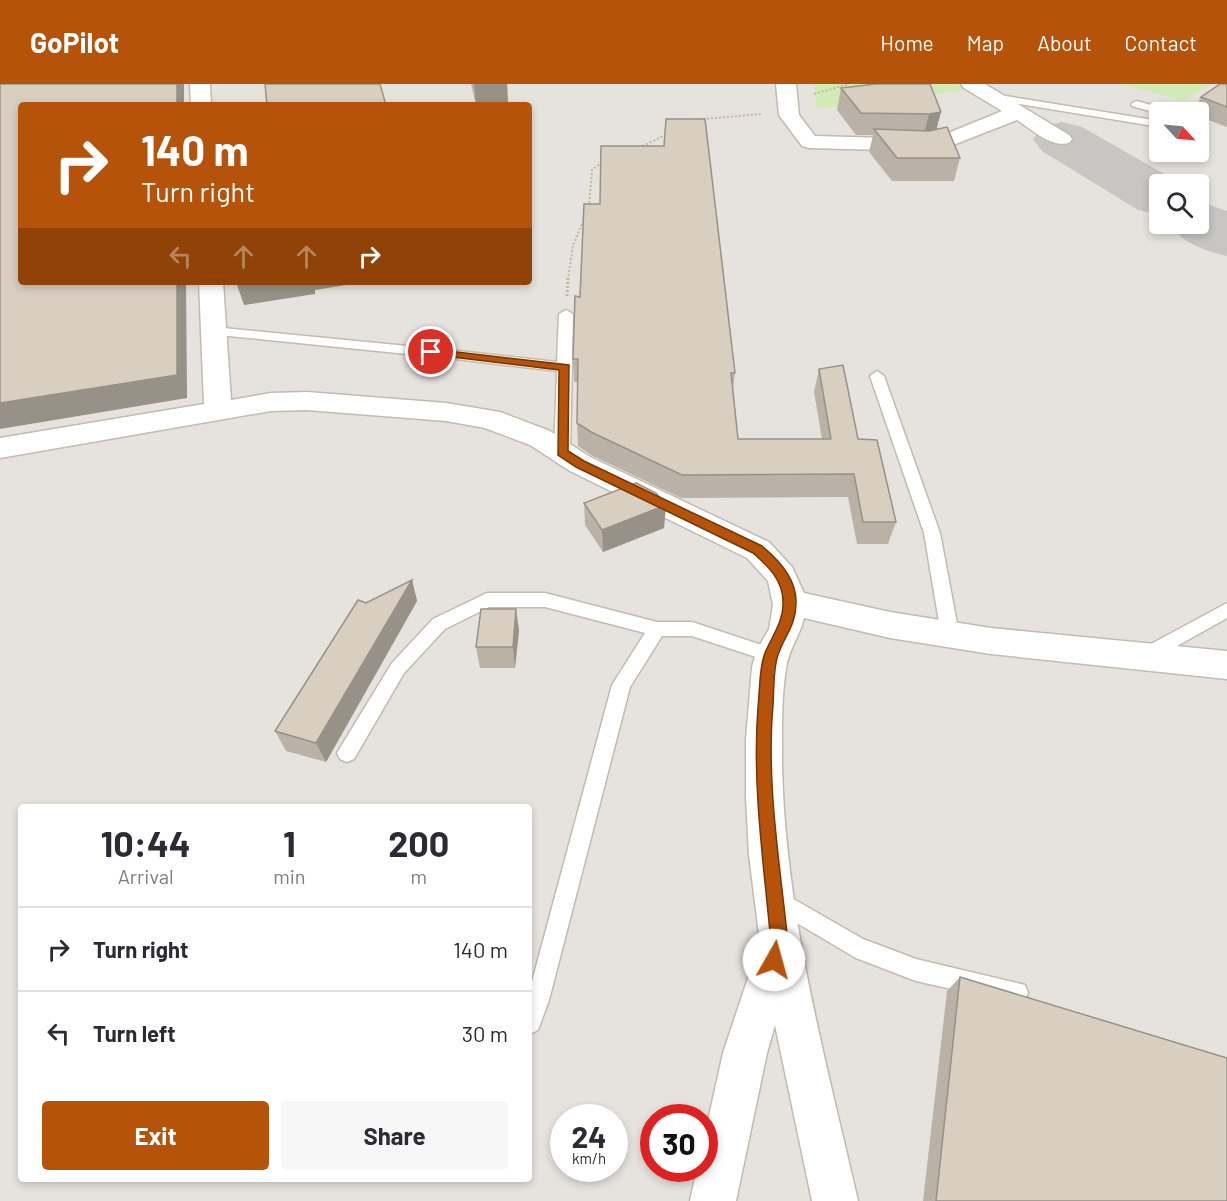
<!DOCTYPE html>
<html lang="en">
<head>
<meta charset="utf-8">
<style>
  :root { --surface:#fff; --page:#f7f7f7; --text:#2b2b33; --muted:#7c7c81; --line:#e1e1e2; --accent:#b45309 }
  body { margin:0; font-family:Barlow,sans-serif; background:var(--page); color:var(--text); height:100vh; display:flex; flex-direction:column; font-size:22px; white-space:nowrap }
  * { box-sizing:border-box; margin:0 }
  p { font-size:20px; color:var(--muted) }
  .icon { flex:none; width:33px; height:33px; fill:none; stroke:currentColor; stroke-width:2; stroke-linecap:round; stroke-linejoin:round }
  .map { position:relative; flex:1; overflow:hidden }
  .sheet { position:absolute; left:18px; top:720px; width:514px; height:378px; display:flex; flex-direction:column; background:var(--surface); border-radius:6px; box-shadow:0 3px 9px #0003 }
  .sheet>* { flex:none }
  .hud { position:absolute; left:18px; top:18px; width:514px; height:183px; border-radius:6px; box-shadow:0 3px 9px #0003; background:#b45309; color:#fff; overflow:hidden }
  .needle { width:39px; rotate:116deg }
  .buttons { position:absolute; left:1149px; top:18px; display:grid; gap:12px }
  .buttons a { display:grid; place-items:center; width:60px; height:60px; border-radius:6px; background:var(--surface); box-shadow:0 3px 9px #0003; font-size:30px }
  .speed { position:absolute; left:550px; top:1020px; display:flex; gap:12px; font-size:30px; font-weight:700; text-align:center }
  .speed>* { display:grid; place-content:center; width:78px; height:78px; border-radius:50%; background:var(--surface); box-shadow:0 3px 9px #0003; line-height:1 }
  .speed small { font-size:15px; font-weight:400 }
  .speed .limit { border:9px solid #d22; background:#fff; color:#111 }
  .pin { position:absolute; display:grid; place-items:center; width:51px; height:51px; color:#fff; margin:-26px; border:3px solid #fff; border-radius:50%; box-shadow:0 2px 6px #0007 }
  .me { position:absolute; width:66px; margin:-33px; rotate:7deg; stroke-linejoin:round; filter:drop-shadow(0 0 4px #0008) }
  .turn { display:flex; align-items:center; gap:21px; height:126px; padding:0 24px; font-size:27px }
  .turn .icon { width:78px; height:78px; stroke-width:2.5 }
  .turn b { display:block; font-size:42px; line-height:51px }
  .lanes { display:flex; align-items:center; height:57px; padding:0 24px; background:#0003; justify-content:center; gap:30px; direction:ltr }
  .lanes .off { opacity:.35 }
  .eta { display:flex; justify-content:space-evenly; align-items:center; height:102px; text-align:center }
  .eta b { font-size:36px; font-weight:700; line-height:42px }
  .action { display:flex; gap:12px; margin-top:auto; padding:12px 24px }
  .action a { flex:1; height:69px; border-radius:6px; background:var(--accent); color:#fff; font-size:24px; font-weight:700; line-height:69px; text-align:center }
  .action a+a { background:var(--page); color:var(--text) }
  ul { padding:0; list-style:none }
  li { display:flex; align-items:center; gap:18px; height:84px; padding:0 24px; border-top:2px solid var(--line) }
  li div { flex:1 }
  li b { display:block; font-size:22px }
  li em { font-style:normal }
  header { display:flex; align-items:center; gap:36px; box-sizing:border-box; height:84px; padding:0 30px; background:var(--accent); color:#fff }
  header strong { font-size:28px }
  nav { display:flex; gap:33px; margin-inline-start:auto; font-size:21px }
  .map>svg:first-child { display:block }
  .industrial { fill:#e6e2dd; fill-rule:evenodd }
  .green { fill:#d2eab5 }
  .parking { fill:#e5e3e0 }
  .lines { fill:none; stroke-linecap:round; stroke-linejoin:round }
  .taxiway { fill:#c8c6c3; fill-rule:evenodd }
  .lane-casing { stroke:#c2bbae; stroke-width:3 }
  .street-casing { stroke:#c2bbae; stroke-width:3 }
  .path-far1 { stroke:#c4b79f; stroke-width:2; stroke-dasharray:2 2; stroke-linecap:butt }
  .path { stroke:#c4b79f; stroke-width:3; stroke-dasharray:2 2; stroke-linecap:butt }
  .lane { fill:#fff; fill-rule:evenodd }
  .street { fill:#fff; fill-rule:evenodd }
  .wall { fill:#bab2a6 }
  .shaded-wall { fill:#979187 }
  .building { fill:#d8cfc1; stroke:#979187; stroke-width:1.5 }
  .route { fill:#b45309; stroke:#753606; stroke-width:1.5 }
</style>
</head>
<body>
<header>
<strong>GoPilot</strong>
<nav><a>Home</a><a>Map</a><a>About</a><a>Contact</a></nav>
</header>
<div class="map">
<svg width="1227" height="1117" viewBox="0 0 1227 1117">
  <rect width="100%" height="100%" fill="#f6f3ec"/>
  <path class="industrial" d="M0,0H1227V1117H0ZM21,21H530V198H21ZM1160,28H1198V68H1160ZM1160,100H1198V140H1160ZM21,723H530V1095H21ZM564,1034H615V1084H564ZM654,1034H705V1084H654Z"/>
  <g class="green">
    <path d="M814,0H957L966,6L817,25Z"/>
    <path d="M1123,0H1211L1183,17Z"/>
  </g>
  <path class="parking" d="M1036,0H1113L1187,22L1181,25L1141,32Z"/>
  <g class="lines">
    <g class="taxiway">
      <path d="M1062,38L1082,43L1182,100H1160V131L1138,126L1042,67L1033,55L1042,43Z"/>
      <path d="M1198,117L1227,127V172C1205,167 1182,159 1169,140H1198Z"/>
    </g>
    <defs>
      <g id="lane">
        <path d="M993,10L1160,37V43L989,15L988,13Z"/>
        <path d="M1136,17L1170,26L1171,28L1160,30L1132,22L1131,20Z"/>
        <path d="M566,226L573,230L570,368L567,372H557L554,368L557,287L431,272L424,268L431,264L557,278L559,230Z"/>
        <path d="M214,243L407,262L414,266L407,270L209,250L207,247Z"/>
        <path d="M877,287L884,292L940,449L959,550L956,555L950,557L944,555L941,550L924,449L870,292Z"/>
        <path d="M487,509H545L657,538H692L777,566L780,571L777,576L771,578L692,552H662L630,603L549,916L538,946L530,950V905L612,601L645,549L545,523H489L445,545L404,589L354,675L347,678L340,675L337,669L392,579L433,535Z"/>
        <path d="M1227,519V534L1152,576L1146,578L1140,576L1137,571L1140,566Z"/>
        <path d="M776,805L863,855L916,875L1025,901L1028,909L1025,917L1017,920L916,897L856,874L768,822L765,815L768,808Z"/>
      </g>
      <g id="street">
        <path d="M190,0H210L211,21H191Z"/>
        <path d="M776,0H796L799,31L815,52L923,55L941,52L1002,27L964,4L961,0H985L1069,51L1072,55L1069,59C1051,64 1031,45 1017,36L953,61L923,67L809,64L802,62L779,31Z"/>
        <path d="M199,198H223L231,316L271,309L307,308L446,319L500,328L550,347L590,373L769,458L792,483L804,509L890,528L991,544L1227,567V595L991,570L890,554L804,534C800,552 788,566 786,585C781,616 782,648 782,680C785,829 825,973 858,1117H812L775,941L767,969L736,1117H690L697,1084H705V1050L723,969L760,858L749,771L746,713V655L752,583L757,566L769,545L773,521L768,497L747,474L570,387L530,361L485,344L446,337L307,326L271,327L0,374V354L204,320Z"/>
      </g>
    </defs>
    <use href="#lane" class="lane-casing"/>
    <use href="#street" class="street-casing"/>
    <g class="path-far1">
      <path d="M814,10L849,0"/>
      <path d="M691,36L762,30"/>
      <path d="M639,64L667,50"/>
      <path d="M589,123L592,86L604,77"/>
      <path d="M568,196L573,161L585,133"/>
    </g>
    <path class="path" d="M567,212L568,194"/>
    <use href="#lane" class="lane"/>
    <use href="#street" class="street"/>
  </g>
  <g class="wall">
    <path d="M471,0H507L508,18L476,21Z"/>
    <path d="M930,0L937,45L960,74L954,97H892L869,68L873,51H856L837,26L841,4Z"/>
    <path d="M1227,0V43L1198,32V28H1193L1201,13Z"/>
    <path d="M573,275L735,289L733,305L738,355H822L814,308L819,285L858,355L896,438L888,460H857L848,413L681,414L591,371L578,362L577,339L578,298H574Z"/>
    <path d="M584,419L666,421L664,444L603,468L585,441Z"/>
    <path d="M412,496L417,517L326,678L286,667L275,647L366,519Z"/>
    <path d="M519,546L515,584H480L476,563Z"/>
    <path d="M960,893L1227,1117H923L947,907Z"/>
  </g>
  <g class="shaded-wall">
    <rect x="177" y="0" width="7" height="21"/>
    <path d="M474,0H507L508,18L476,21Z"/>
    <path d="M941,28L935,51L923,53L929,30Z"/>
    <path d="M177,198H186L187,314L0,345V319Z"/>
    <path d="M236,198H365L315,206V210L244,221Z"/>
    <path d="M666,421L664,444L603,468L602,446Z"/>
    <path d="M412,496L417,517L326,678L316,659Z"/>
    <path d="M516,525L519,546L515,584L513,563Z"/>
  </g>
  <g class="building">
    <path d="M0,0H177V21H21V198H177V291L0,319Z"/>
    <path d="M265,0H380L386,21H267Z"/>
    <path d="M875,0H930L941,28L929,30L861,29L841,4Z"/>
    <path d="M1220,0H1227V23L1201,13Z"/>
    <path d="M666,35H705L735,289H731L738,355H831L819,285L843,281L858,355L877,356L896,438H863L854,390L682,391L591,348L577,339L578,275H573L575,212L580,213L584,120H600L601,62H664Z"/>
    <path d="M947,43L960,74H897L874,45L929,47Z"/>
    <path d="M636,399L656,409L666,421L602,446L584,419Z"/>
    <path d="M412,496L316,659L275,647L358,516L366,519Z"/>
    <path d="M481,525H516L513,563H476Z"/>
    <path d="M960,893L1227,974V1117H936Z"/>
  </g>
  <path class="route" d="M431,265L569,281L568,367L584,377L762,462C779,476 797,496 796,519C796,542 784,552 778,571C773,585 774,606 773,621C766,700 780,780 788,859L780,882L774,885L768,882L766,876L771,859C764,781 752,702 758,623C760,607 759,583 765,569C772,552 784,537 783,518C783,496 768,482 753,469L576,383L558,371L559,286L427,270V266Z"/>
</svg>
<div class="buttons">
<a><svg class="needle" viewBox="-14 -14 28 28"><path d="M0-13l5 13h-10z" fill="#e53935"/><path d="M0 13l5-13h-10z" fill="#7c7c81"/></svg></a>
<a><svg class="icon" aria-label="search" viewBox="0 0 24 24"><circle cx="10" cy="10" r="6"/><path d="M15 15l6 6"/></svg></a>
</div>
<div class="speed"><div>24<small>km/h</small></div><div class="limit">30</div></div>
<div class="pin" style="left:431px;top:268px;background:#d93025"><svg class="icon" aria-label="arrive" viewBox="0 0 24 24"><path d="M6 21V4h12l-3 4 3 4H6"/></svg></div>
<svg class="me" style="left:774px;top:876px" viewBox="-20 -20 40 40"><circle r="19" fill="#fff"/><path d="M0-13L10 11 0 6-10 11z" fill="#b45309"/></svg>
<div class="hud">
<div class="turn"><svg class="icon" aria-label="right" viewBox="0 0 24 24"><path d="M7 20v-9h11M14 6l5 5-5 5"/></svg><div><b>140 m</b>Turn right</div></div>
<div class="lanes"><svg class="icon off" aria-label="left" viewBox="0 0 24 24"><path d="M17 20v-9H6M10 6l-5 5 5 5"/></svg><svg class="icon off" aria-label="ahead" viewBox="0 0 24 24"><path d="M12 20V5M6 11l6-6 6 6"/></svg><svg class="icon off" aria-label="ahead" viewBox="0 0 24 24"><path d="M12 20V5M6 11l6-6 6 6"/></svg><svg class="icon" aria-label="right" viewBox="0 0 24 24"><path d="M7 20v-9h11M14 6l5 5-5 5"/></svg></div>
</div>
<section class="sheet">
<div class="eta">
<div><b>10:44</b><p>Arrival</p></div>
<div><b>1</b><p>min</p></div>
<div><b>200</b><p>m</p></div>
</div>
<ul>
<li><svg class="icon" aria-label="right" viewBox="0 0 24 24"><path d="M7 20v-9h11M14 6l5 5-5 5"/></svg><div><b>Turn right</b></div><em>140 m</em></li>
<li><svg class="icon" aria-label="left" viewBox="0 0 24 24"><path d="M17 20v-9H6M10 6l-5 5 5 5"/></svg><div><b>Turn left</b></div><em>30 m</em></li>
</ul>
<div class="action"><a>Exit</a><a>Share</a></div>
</section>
</div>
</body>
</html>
